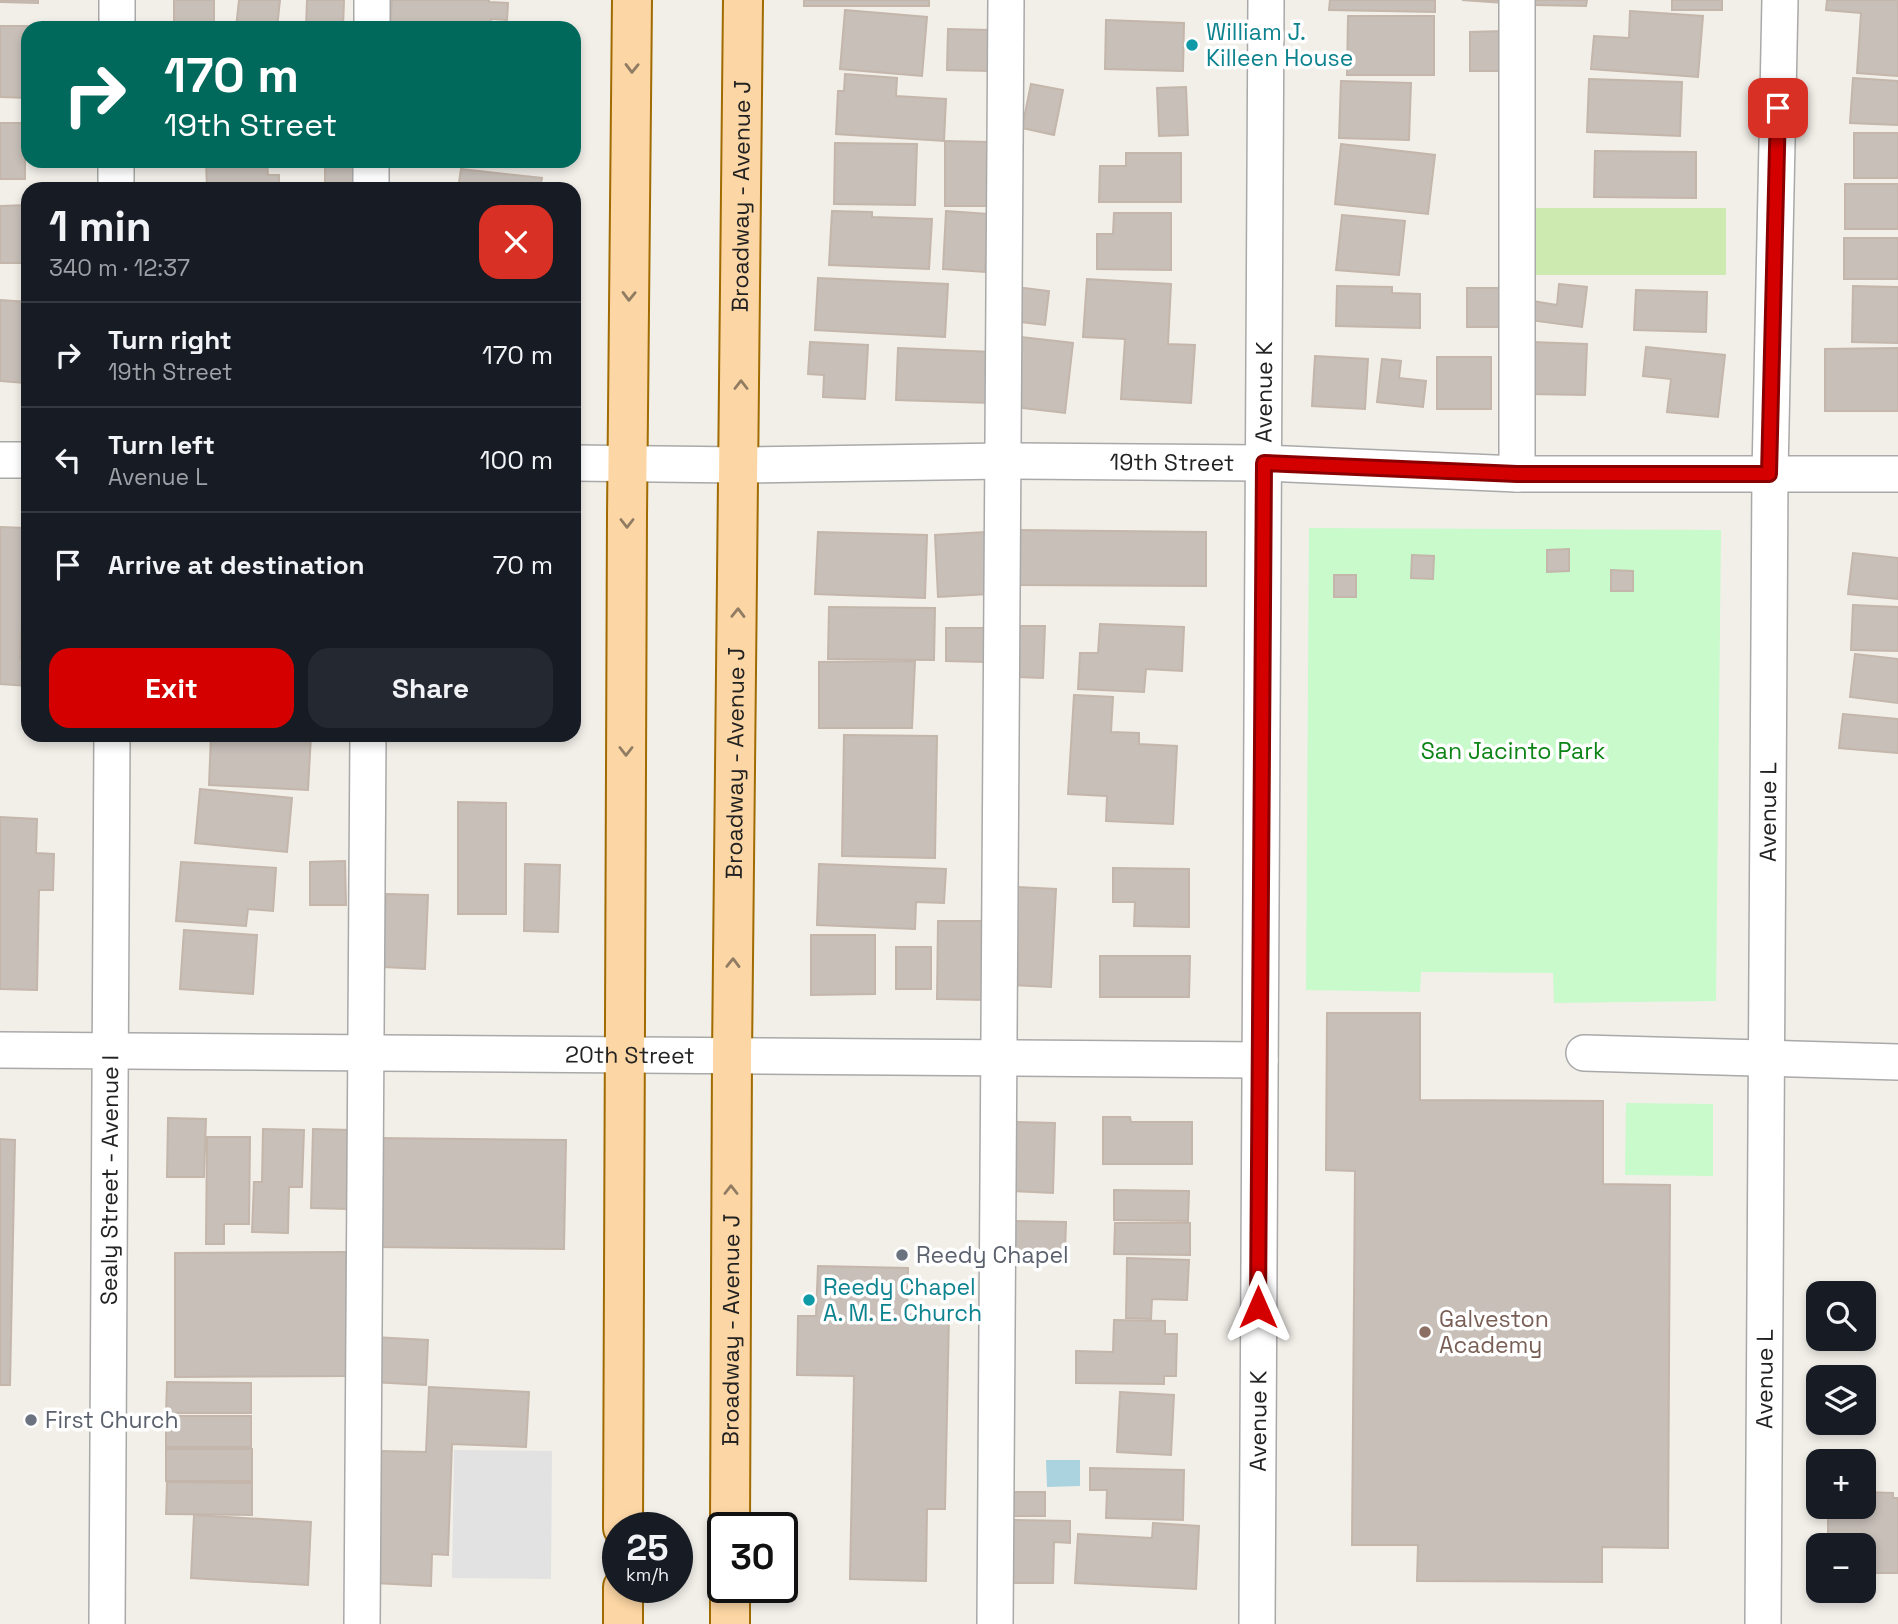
<!DOCTYPE html>
<html lang="en">
<head>
<meta charset="utf-8">
<style>
  :root { --surface:#171b24; --page:#242831; --text:#f1f3f6; --muted:#9ea1a6; --line:#363941; --accent:#d40000 }
  body { margin:0; font-family:"Space Grotesk",sans-serif; background:var(--page); color:var(--text); height:100vh; display:flex; flex-direction:column; font-size:26px; white-space:nowrap }
  * { box-sizing:border-box; margin:0 }
  p { font-size:23px; color:var(--muted) }
  .icon { flex:none; width:38px; height:38px; fill:none; stroke:currentColor; stroke-width:2; stroke-linecap:round; stroke-linejoin:round }
  .map { position:relative; flex:1; overflow:hidden }
  .sheet { position:absolute; left:21px; top:182px; width:560px; height:560px; display:flex; flex-direction:column; background:var(--surface); border-radius:21px; box-shadow:0 4px 10px #0003 }
  .sheet>* { flex:none }
  .banner { position:absolute; left:21px; top:21px; width:560px; height:147px; border-radius:21px; box-shadow:0 4px 10px #0003; background:#00695c; color:#fff; overflow:hidden }
  .tools { position:absolute; left:1806px; top:1281px; display:grid; gap:14px }
  .tools a { display:grid; place-items:center; width:70px; height:70px; border-radius:14px; background:var(--surface); box-shadow:0 4px 10px #0003; font-size:35px }
  .speed { position:absolute; left:602px; top:1512px; display:flex; gap:14px; font-size:35px; font-weight:700; text-align:center }
  .speed>* { display:grid; place-content:center; width:91px; height:91px; border-radius:50%; background:var(--surface); box-shadow:0 4px 10px #0003; line-height:1 }
  .speed small { font-size:18px; font-weight:400 }
  .speed .limit { border:4px solid #111; border-radius:10px; background:#fff; color:#111 }
  .pin { position:absolute; display:grid; place-items:center; width:60px; height:60px; color:#fff; margin:-30px; border-radius:14px; box-shadow:0 4px 10px #0006 }
  .me { position:absolute; width:77px; margin:-38px; rotate:0deg; stroke-linejoin:round; filter:drop-shadow(0 0 5px #0008) }
  .turn { display:flex; align-items:center; gap:24px; height:147px; padding:0 28px; font-size:32px }
  .turn .icon { width:91px; height:91px; stroke-width:2.5 }
  .turn b { display:block; font-size:49px; line-height:60px }
  .round { display:grid; place-items:center; flex:none; width:74px; height:74px; border-radius:21px; background:var(--page) }
  .summary { display:flex; align-items:center; justify-content:space-between; height:119px; padding:0 28px }
  h1 { font-size:42px; font-weight:800; line-height:52px }
  .primary-button { display:flex; gap:14px; margin-top:auto; padding:14px 28px }
  .primary-button a { flex:1; height:80px; border-radius:21px; background:var(--accent); color:#fff; font-size:28px; font-weight:800; line-height:80px; text-align:center }
  .primary-button a+a { background:var(--page); color:var(--text) }
  ul { padding:0; list-style:none }
  li { display:flex; align-items:center; gap:21px; height:105px; padding:0 28px; border-top:2px solid var(--line) }
  li div { flex:1 }
  li b { display:block; font-size:26px }
  li em { font-style:normal }
  .map>svg:first-child { display:block }
  .grass { fill:#cdebb0 }
  .park { fill:#c8facc }
  .parking { fill:#e2e2e2 }
  .water { fill:#aad3df }
  .building { fill:#c7bfb8; stroke:#c4b6ab; stroke-width:2 }
  .lines { fill:none; stroke-linecap:round; stroke-linejoin:round }
  .minor-casing { stroke:#a9a9a9; stroke-width:38 }
  .major-casing { stroke:#a06b00; stroke-width:42 }
  .minor { stroke:#fff; stroke-width:35 }
  .major { stroke:#fcd6a4; stroke-width:38 }
  .oneway { stroke:#8f7c63 }
  .route-casing { stroke:#8a0000; stroke-width:18 }
  .route { stroke:#d40000; stroke-width:12 }
  .culture-dot { fill:#0f9aa8; stroke:#fff; stroke-width:2.5 }
  .worship-dot { fill:#6b7280; stroke:#fff; stroke-width:2.5 }
  .education-dot { fill:#8d6e63; stroke:#fff; stroke-width:2.5 }
  .labels { text-anchor:middle; dominant-baseline:central; stroke-width:7; stroke-linejoin:round; paint-order:stroke }
  .culture-label { font-size:23px; fill:#0d838f; stroke:#fff; text-anchor:start }
  .street-label { font-size:23px; fill:#222; stroke:#fff }
  .park-label { font-size:23px; fill:#0c8416; stroke:#fff }
  .worship-label { font-size:23px; fill:#5b616d; stroke:#fff; text-anchor:start }
  .education-label { font-size:23px; fill:#785e54; stroke:#fff; text-anchor:start }
</style>
</head>
<body>
<div class="map">
<svg width="1898" height="1624" viewBox="0 0 1898 1624">
  <rect width="100%" height="100%" fill="#f2efe9"/>
  <rect class="grass" x="1528" y="208" width="198" height="67"/>
  <g class="park">
    <path d="M1309,528L1721,530L1716,1001L1554,1003L1553,973L1421,972L1420,992L1306,990Z"/>
    <path d="M1626,1103L1713,1104V1176L1625,1175Z"/>
  </g>
  <path class="parking" d="M454,1450L552,1451L551,1579L452,1578Z"/>
  <path class="water" d="M1046,1460H1080V1486L1047,1487Z"/>
  <g class="building">
    <path d="M0,0H38V3L0,2Z"/>
    <rect x="174" y="0" width="40" height="28"/>
    <path d="M239,0H280L277,28H236Z"/>
    <path d="M307,0H344L343,28H306Z"/>
    <path d="M392,0H489V2L508,3L507,20L491,19L490,28H390Z"/>
    <rect x="804" y="0" width="125" height="6"/>
    <path d="M1330,0H1435V12L1329,10Z"/>
    <path d="M1462,0H1503V3Z"/>
    <path d="M1533,0H1587L1586,6L1533,5Z"/>
    <rect x="1672" y="0" width="50" height="10"/>
    <path d="M1827,0H1898V76L1857,73L1861,13L1826,10Z"/>
    <path d="M845,10L927,17L922,76L840,69Z"/>
    <path d="M1630,11L1703,16L1698,77L1591,69L1594,36L1629,38Z"/>
    <path d="M1348,16H1434V75H1347Z"/>
    <path d="M1106,20L1184,23L1183,71L1105,69Z"/>
    <path d="M0,26H31L28,28V98L0,97Z"/>
    <path d="M948,29L991,30L990,71L947,70Z"/>
    <path d="M1504,31L1505,71H1470V32Z"/>
    <path d="M845,74L897,78L896,96L946,99L944,141L836,134L838,91H844Z"/>
    <path d="M1853,78L1898,81V125L1850,123Z"/>
    <path d="M1589,79L1682,82L1680,136L1587,132Z"/>
    <path d="M1341,81L1411,83L1409,140L1339,138Z"/>
    <path d="M1031,84L1063,90L1054,135L1022,128Z"/>
    <path d="M1186,87L1188,135L1159,136L1157,88Z"/>
    <rect x="0" y="123" width="25" height="56"/>
    <rect x="1854" y="133" width="44" height="45"/>
    <path d="M945,141L989,142V206H945Z"/>
    <path d="M835,143L917,144L915,205L834,204Z"/>
    <path d="M1341,144L1435,155L1428,214L1335,204Z"/>
    <path d="M1595,151L1696,152V198L1594,197Z"/>
    <path d="M1126,153H1181V202H1099L1100,166H1126Z"/>
    <path d="M206,161H267L268,175H279V189H207Z"/>
    <path d="M325,161H353V184L325,185Z"/>
    <path d="M387,161H488V166Z"/>
    <path d="M461,169L542,178L540,189H458Z"/>
    <rect x="1845" y="184" width="53" height="45"/>
    <path d="M28,205V263H0V206Z"/>
    <path d="M832,211L872,212V217L932,219L929,269L829,265Z"/>
    <path d="M946,211L988,214L985,272L943,269Z"/>
    <path d="M1114,213H1171V270L1097,269V234H1113Z"/>
    <path d="M1342,215L1405,221L1399,275L1336,270Z"/>
    <rect x="1844" y="238" width="54" height="41"/>
    <path d="M818,278L948,284L945,337L815,330Z"/>
    <path d="M1087,279L1171,284L1168,344L1195,345L1191,403L1121,399L1125,339L1083,337Z"/>
    <path d="M1559,284L1587,287L1582,327L1529,320L1532,301L1557,305Z"/>
    <path d="M1337,286L1392,287V293L1420,294V328L1336,326Z"/>
    <path d="M1853,286L1898,287V343L1852,342Z"/>
    <path d="M1016,287L1049,291L1045,325L1012,321Z"/>
    <rect x="1467" y="288" width="35" height="39"/>
    <path d="M1636,290L1707,292L1706,332L1634,330Z"/>
    <path d="M0,300L28,302L25,383L0,381Z"/>
    <path d="M1021,337L1073,343L1065,413L1013,407Z"/>
    <path d="M810,342L868,345L865,399L823,397L824,375L808,374Z"/>
    <path d="M1532,342L1587,344L1585,395L1530,394Z"/>
    <path d="M1646,347L1725,355L1718,417L1667,412L1671,379L1643,376Z"/>
    <path d="M898,348L993,352L991,403L896,400Z"/>
    <path d="M1898,348V411H1825V349Z"/>
    <path d="M1315,356L1368,359L1365,409L1312,406Z"/>
    <rect x="1437" y="357" width="54" height="52"/>
    <path d="M1382,359L1401,361L1399,378L1426,381L1423,407L1377,402Z"/>
    <path d="M0,527L26,528L20,659H28V686L0,684Z"/>
    <path d="M1019,530L1206,532V586L1018,585Z"/>
    <path d="M818,532L927,535L925,598L815,594Z"/>
    <path d="M986,532L989,594L938,597L935,535Z"/>
    <path d="M1569,549V571L1547,572V550Z"/>
    <path d="M1853,553L1898,558V599L1848,594Z"/>
    <path d="M1412,555L1434,556L1433,579L1411,578Z"/>
    <path d="M1611,570L1633,571V591H1611Z"/>
    <rect x="1334" y="575" width="22" height="22"/>
    <path d="M1853,605L1898,607V651L1851,650Z"/>
    <path d="M829,607L935,608L934,660L828,659Z"/>
    <path d="M1100,624L1184,627L1182,671L1146,669L1144,692L1078,689L1080,653H1098Z"/>
    <path d="M1014,626H1045L1043,678L1013,677Z"/>
    <path d="M946,628H986V662L946,661Z"/>
    <path d="M1855,654L1898,659V703L1850,697Z"/>
    <path d="M915,661L912,728H819V662Z"/>
    <path d="M1074,695L1113,697L1111,732L1139,733V744L1177,746L1173,824L1106,821L1107,796L1068,794Z"/>
    <path d="M1843,714L1898,719V753L1839,748Z"/>
    <path d="M211,735H311L308,790L209,785Z"/>
    <path d="M844,735L937,736L935,858L842,856Z"/>
    <path d="M200,789L292,798L287,852L195,843Z"/>
    <path d="M458,802L506,803V914H458Z"/>
    <path d="M0,817L37,819L36,853L54,854L53,890H39L37,990L0,989Z"/>
    <path d="M345,861L346,905H310V862Z"/>
    <path d="M181,862L276,868L273,911L248,909L246,926L176,921Z"/>
    <path d="M525,864L560,865L558,932L524,931Z"/>
    <path d="M819,864L946,869L944,903L916,902L915,929L817,925Z"/>
    <path d="M1113,868L1189,869V927L1134,926L1135,902H1113Z"/>
    <path d="M1017,887L1056,889L1051,987L1011,985Z"/>
    <path d="M386,894L428,895L425,969L383,967Z"/>
    <path d="M938,921H988L987,1000L937,999Z"/>
    <path d="M184,930L257,935L253,994L180,989Z"/>
    <path d="M811,935H875V994L811,995Z"/>
    <rect x="896" y="947" width="35" height="42"/>
    <path d="M1100,956H1190L1189,997H1100Z"/>
    <path d="M1327,1013H1420V1100L1603,1101V1184L1670,1185L1668,1548L1602,1547V1582L1417,1581L1418,1545H1352L1355,1171L1326,1170Z"/>
    <path d="M1103,1117H1130L1131,1122H1192V1164H1103Z"/>
    <path d="M168,1118L206,1119L204,1177H167Z"/>
    <path d="M1012,1122L1055,1123L1053,1193L1010,1191Z"/>
    <path d="M263,1129L304,1130L302,1187H289L288,1233L252,1232L254,1182H262Z"/>
    <path d="M313,1129L350,1130L348,1209L311,1208Z"/>
    <path d="M207,1137H250L249,1224H224V1244H206Z"/>
    <path d="M378,1138L566,1140L564,1249L376,1247Z"/>
    <path d="M0,1139L15,1140L10,1385H0Z"/>
    <path d="M1114,1190L1189,1191L1188,1221L1114,1220Z"/>
    <path d="M1015,1221L1066,1222L1065,1253L1014,1251Z"/>
    <path d="M1115,1223H1190V1255L1114,1254Z"/>
    <path d="M346,1252V1376L175,1377V1253Z"/>
    <path d="M1127,1258L1189,1260L1187,1300L1152,1299L1151,1319L1126,1318Z"/>
    <path d="M818,1266L908,1268L907,1314L949,1315L945,1509H927L926,1581L850,1579L854,1376L797,1375L798,1316H816Z"/>
    <path d="M1114,1320L1165,1321V1334H1177L1176,1376H1164V1384L1076,1383V1351L1113,1352Z"/>
    <path d="M374,1337L428,1340L426,1385L372,1382Z"/>
    <path d="M167,1382L251,1383V1413H166Z"/>
    <path d="M429,1387L529,1392L526,1447L452,1444L448,1555L432,1554L431,1586L375,1583L380,1451L426,1452Z"/>
    <path d="M1120,1392L1174,1395L1171,1455L1117,1452Z"/>
    <rect x="166" y="1416" width="85" height="31"/>
    <rect x="166" y="1449" width="86" height="32"/>
    <path d="M1090,1468L1184,1470L1183,1520L1106,1518L1107,1490H1090Z"/>
    <path d="M167,1482L252,1483V1515L166,1514Z"/>
    <rect x="1014" y="1492" width="31" height="24"/>
    <path d="M1864,1492L1893,1493V1498H1898V1573H1864V1545H1828V1507H1864Z"/>
    <path d="M194,1515L311,1522L308,1585L191,1578Z"/>
    <path d="M1012,1520L1070,1521V1543L1054,1542L1053,1583H1011Z"/>
    <path d="M1153,1523L1199,1526L1196,1589L1075,1583L1078,1534L1152,1538Z"/>
  </g>
  <g class="lines">
    <defs>
      <g id="minor">
        <path d="M1517,0V474"/>
        <path d="M117,28V0"/>
        <path d="M372,28V0"/>
        <path d="M116,189V161"/>
        <path d="M371,189V161"/>
        <path d="M0,460H28"/>
        <path id="s1" d="M574,463L740,465L1003,461L1263,463L1517,474H1898"/>
        <path id="s2" d="M0,1050L1260,1060"/>
        <path d="M1584,1053L1898,1062"/>
        <path id="s3" d="M107,1624L112,735"/>
        <path d="M362,1624L368,735"/>
        <path d="M995,1624L1006,0"/>
        <path id="s4" d="M1257,1624L1266,0"/>
        <path id="s5" d="M1763,1624L1770,474L1780,0"/>
      </g>
      <g id="major">
        <path d="M623,1528L627,515L632,0"/>
        <path id="s6" d="M730,1528L732,1056L743,0"/>
        <path d="M730,1587V1624"/>
        <path d="M623,1624V1587"/>
      </g>
    </defs>
    <use href="#minor" class="minor-casing"/>
    <use href="#major" class="major-casing"/>
    <use href="#minor" class="minor"/>
    <use href="#major" class="major"/>
  </g>
  <defs><path id="oneway-chevron" d="M-2-3.5L2.5 0L-2 3.5" fill="none" stroke-width="1.6" stroke-linecap="round" stroke-linejoin="round" transform="scale(1.75)"/></defs>
  <g class="oneway">
    <use href="#oneway-chevron" transform="translate(632 68) rotate(91)"/>
    <use href="#oneway-chevron" transform="translate(629 296) rotate(91)"/>
    <use href="#oneway-chevron" transform="translate(741 385) rotate(-90)"/>
    <use href="#oneway-chevron" transform="translate(627 523) rotate(90)"/>
    <use href="#oneway-chevron" transform="translate(738 613) rotate(-89)"/>
    <use href="#oneway-chevron" transform="translate(626 751) rotate(90)"/>
    <use href="#oneway-chevron" transform="translate(733 963) rotate(-89)"/>
    <use href="#oneway-chevron" transform="translate(731 1190) rotate(-90)"/>
  </g>
  <g class="lines">
    <defs>
      <path id="route" d="M1258,1307L1264,463L1517,474H1769L1778,108"/>
    </defs>
    <use href="#route" class="route-casing"/>
    <use href="#route" class="route"/>
  </g>
  <g class="culture-dot">
    <circle cx="1192" cy="45" r="7"/>
    <circle cx="809" cy="1300" r="7"/>
  </g>
  <g class="worship-dot">
    <circle cx="902" cy="1255" r="7"/>
    <circle cx="31" cy="1420" r="7"/>
  </g>
  <circle class="education-dot" cx="1425" cy="1332" r="7"/>
  <g class="labels">
    <g class="culture-label">
      <text x="1206" y="32">William J.<tspan x="1206" dy="26">Killeen House</tspan></text>
      <text x="823" y="1287">Reedy Chapel<tspan x="823" dy="26">A. M. E. Church</tspan></text>
    </g>
    <g class="street-label">
      <text stroke="none"><textPath href="#s6" startOffset="1332">Broadway - Avenue J</textPath></text>
      <text stroke="none"><textPath href="#s4" startOffset="1232">Avenue K</textPath></text>
      <text stroke="none"><textPath href="#s1" startOffset="598">19th Street</textPath></text>
      <text stroke="none"><textPath href="#s6" startOffset="765">Broadway - Avenue J</textPath></text>
      <text stroke="none"><textPath href="#s5" startOffset="812">Avenue L</textPath></text>
      <text stroke="none"><textPath href="#s2" startOffset="630">20th Street</textPath></text>
      <text stroke="none"><textPath href="#s3" startOffset="444">Sealy Street - Avenue I</textPath></text>
      <text stroke="none"><textPath href="#s6" startOffset="198">Broadway - Avenue J</textPath></text>
      <text stroke="none"><textPath href="#s5" startOffset="245">Avenue L</textPath></text>
      <text stroke="none"><textPath href="#s4" startOffset="203">Avenue K</textPath></text>
    </g>
    <g class="park-label">
      <text x="1513" y="751">San Jacinto Park</text>
    </g>
    <g class="worship-label">
      <text x="916" y="1255">Reedy Chapel</text>
      <text x="45" y="1420">First Church</text>
    </g>
    <g class="education-label">
      <text x="1439" y="1319">Galveston<tspan x="1439" dy="26">Academy</tspan></text>
    </g>
  </g>
</svg>
<div class="tools">
<a><svg class="icon" aria-label="search" viewBox="0 0 24 24"><circle cx="10" cy="10" r="6"/><path d="M15 15l6 6"/></svg></a>
<a><svg class="icon" aria-label="layers" viewBox="0 0 24 24"><path d="M12 4l9 5-9 5-9-5zM3 14l9 5 9-5"/></svg></a>
<a>+</a>
<a>−</a>
</div>
<div class="speed"><div>25<small>km/h</small></div><div class="limit">30</div></div>
<div class="pin" style="left:1778px;top:108px;background:#d93025"><svg class="icon" aria-label="arrive" viewBox="0 0 24 24"><path d="M6 21V4h12l-3 4 3 4H6"/></svg></div>
<svg class="me" style="left:1258px;top:1307px" viewBox="-20 -20 40 40"><path d="M0-17L14 15 0 8-14 15z" fill="#d40000" stroke="#fff" stroke-width="4"/></svg>
<div class="banner">
<div class="turn"><svg class="icon" aria-label="right" viewBox="0 0 24 24"><path d="M7 20v-9h11M14 6l5 5-5 5"/></svg><div><b>170 m</b>19th Street</div></div>
</div>
<section class="sheet">
<div class="summary"><div><h1>1 min</h1><p>340 m · 12:37</p></div><a class="round" style="background:#d93025;color:#fff"><svg class="icon" aria-label="close" viewBox="0 0 24 24"><path d="M6 6l12 12M18 6L6 18"/></svg></a></div>
<ul>
<li><svg class="icon" aria-label="right" viewBox="0 0 24 24"><path d="M7 20v-9h11M14 6l5 5-5 5"/></svg><div><b>Turn right</b><p>19th Street</p></div><em>170 m</em></li>
<li><svg class="icon" aria-label="left" viewBox="0 0 24 24"><path d="M17 20v-9H6M10 6l-5 5 5 5"/></svg><div><b>Turn left</b><p>Avenue L</p></div><em>100 m</em></li>
<li><svg class="icon" aria-label="arrive" viewBox="0 0 24 24"><path d="M6 21V4h12l-3 4 3 4H6"/></svg><div><b>Arrive at destination</b></div><em>70 m</em></li>
</ul>
<div class="primary-button"><a>Exit</a><a>Share</a></div>
</section>
</div>
</body>
</html>
